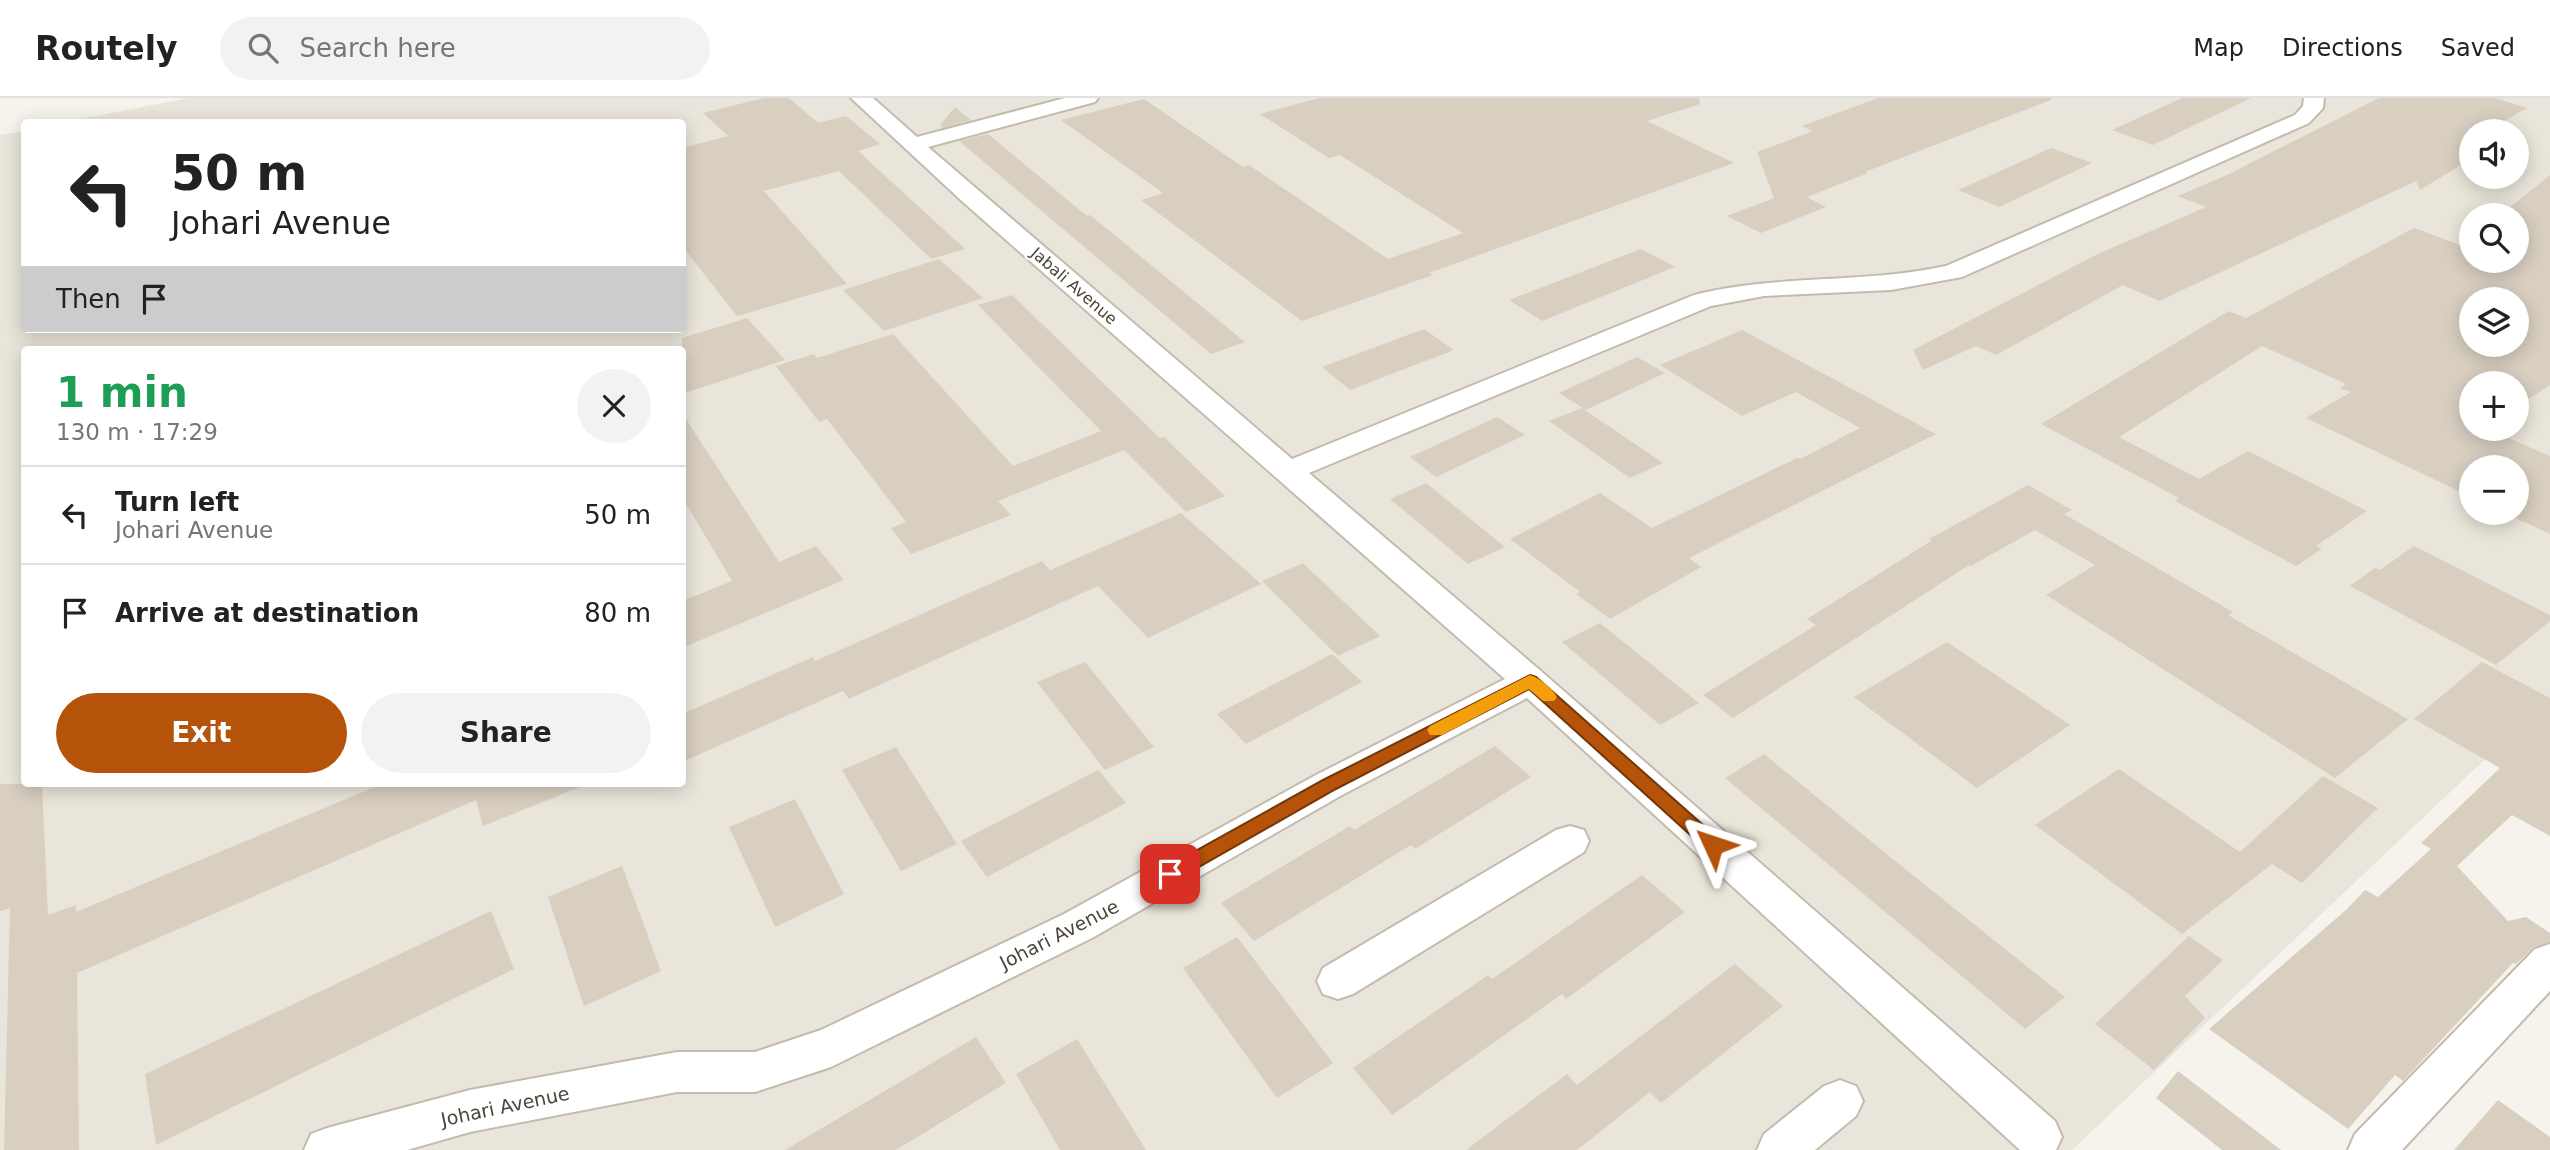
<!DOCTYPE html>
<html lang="en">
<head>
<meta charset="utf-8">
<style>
  :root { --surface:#fff; --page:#f2f2f2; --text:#222; --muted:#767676; --line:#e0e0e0; --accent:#b45309 }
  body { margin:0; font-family:"DejaVu Sans",sans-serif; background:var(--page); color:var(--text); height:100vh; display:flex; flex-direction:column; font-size:26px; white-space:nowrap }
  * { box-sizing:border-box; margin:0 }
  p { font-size:23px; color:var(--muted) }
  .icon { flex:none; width:38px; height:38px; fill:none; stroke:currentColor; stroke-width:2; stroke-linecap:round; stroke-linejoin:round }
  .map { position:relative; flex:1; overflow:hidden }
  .panel { position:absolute; left:21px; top:248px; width:665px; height:441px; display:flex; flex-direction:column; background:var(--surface); border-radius:7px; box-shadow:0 4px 18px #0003 }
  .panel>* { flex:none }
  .banner { position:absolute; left:21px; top:21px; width:665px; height:214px; border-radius:7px; box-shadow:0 4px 18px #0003; background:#fff; color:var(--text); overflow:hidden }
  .fabs { position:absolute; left:2459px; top:21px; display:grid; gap:14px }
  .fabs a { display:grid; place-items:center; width:70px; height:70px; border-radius:50%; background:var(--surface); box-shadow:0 4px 18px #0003; font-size:35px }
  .pin { position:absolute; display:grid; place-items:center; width:60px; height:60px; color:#fff; margin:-30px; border-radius:14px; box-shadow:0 4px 10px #0006 }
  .me { position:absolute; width:77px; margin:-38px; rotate:312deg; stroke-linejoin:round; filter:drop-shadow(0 0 5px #0008) }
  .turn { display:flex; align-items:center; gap:24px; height:147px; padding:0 35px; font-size:32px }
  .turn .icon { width:91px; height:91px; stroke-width:2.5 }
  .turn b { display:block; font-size:49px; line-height:60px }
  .then { display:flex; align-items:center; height:66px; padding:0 35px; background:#0003; gap:14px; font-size:26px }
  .round { display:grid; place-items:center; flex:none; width:74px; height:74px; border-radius:37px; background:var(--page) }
  .headline { display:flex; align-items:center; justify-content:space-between; height:119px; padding:0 35px }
  h1 { font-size:42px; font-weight:800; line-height:52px; color:#1e9e55 }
  .button { display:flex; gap:14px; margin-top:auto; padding:14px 35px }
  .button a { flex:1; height:80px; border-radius:42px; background:var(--accent); color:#fff; font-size:28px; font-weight:800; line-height:80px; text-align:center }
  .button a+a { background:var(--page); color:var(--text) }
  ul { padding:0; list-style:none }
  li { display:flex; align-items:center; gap:21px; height:98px; padding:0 35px; border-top:2px solid var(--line) }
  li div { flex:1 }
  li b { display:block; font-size:26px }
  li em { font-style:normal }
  header { display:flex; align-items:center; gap:42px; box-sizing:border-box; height:98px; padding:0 35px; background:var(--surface); border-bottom:2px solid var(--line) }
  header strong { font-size:33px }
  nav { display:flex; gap:38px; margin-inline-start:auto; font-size:24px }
  .search { width:490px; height:63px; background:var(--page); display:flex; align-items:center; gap:18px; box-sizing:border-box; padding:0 24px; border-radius:38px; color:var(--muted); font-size:26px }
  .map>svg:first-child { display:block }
  .residential { fill:#eae5da; fill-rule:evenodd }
  .building { fill:#d8cfc1; fill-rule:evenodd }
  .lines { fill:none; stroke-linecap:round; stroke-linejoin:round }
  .minor-casing { stroke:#c2bbae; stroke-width:4 }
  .minor { fill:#fff; fill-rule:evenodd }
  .route { fill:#b45309; stroke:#753606; stroke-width:2 }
  .slow { fill:#f59e0b }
  .labels { text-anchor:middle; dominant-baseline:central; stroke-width:5; stroke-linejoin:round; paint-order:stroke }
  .far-street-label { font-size:16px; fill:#4b4439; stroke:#fff }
  .street-label { font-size:19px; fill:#4b4439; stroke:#fff }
</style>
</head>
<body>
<header>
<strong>Routely</strong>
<div class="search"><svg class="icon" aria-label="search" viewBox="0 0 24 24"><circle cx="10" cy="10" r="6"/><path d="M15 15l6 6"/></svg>Search here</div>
<nav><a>Map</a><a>Directions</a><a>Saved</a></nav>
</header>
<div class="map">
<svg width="2550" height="1052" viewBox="0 0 2550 1052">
  <rect width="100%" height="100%" fill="#f6f3ec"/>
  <path class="residential" d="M189,0H2550V605L2499,648L2072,1052H0V37L24,33V231H682V24H65ZM2471,33H2516V79H2471ZM2471,117H2516V163H2471ZM2471,201H2516V247H2471ZM24,252H682V686H24ZM2471,285H2516V331H2471ZM2471,369H2516V415H2471Z"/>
  <g class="building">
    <path d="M764,0H789L818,25L846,18L880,46L858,53L965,151L931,161L839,73L764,93L847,186L737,218L682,148V50L728,38L703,15Z"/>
    <path d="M1319,0H1699L1700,6L1647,23L1734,65L1429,175L1433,177L1302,223L1141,102L1163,95L1061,22L1144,1L1243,69L1249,67L1388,161L1463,135L1340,57L1329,60L1260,16Z"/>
    <path d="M1878,0H2051V2L1865,74L1868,75L1807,99L1826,109L1761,135L1727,118L1774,100L1757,54L1813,33L1802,28Z"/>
    <path d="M2182,0H2251L2153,47L2112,32Z"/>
    <path d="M2379,0H2495L2527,10L2487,33H2471V42L2465,46L2471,48V61L2420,92L2416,83L2159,203L2123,187L1996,257L1976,248L1923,272L1913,252L2098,156L2206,109L2178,98L2229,76Z"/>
    <path d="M955,9L971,22L943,30L940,27Z"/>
    <path d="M988,36L1087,118L1090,117L1245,244L1211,256L959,43Z"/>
    <path d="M2051,50L2092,65L1999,109L1958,92Z"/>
    <path d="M2550,77V287L2516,309V285H2471V331H2488L2550,358V436L2505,415H2516V369H2471V399L2306,320L2351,294L2340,290L2346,286L2262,248L2119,339L2199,381L2248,353L2367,413L2316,448L2322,451L2296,468L2175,403L2179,400L2041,326L2229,213L2246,220L2414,130L2463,148L2471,141V163H2516V117H2500ZM2471,201H2516V247H2471Z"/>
    <path d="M1641,151L1675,169L1542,223L1509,202Z"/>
    <path d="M939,161L983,200L884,233L843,192Z"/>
    <path d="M1012,197L1160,340L1164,339L1225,398L1186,414L1124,352L998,403L1011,417L911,456L891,430L906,424L827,321L819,324L776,268L814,256L817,260L893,236L1013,368L1101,333L978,207Z"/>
    <path d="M747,220L785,262L682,296V240Z"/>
    <path d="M1424,231L1454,252L1350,292L1322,269Z"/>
    <path d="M1742,232L1936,336L1689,460L1701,469L1610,521L1576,496L1580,494L1510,441L1600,395L1652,430L1797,360L1800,361L1860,330L1796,294L1742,318L1660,267Z"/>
    <path d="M1637,259L1665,275L1586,312L1559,295Z"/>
    <path d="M1582,310L1663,365L1630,380L1549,323Z"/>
    <path d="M682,315L779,464L816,448L844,482L682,550V503L732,483L682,399Z"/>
    <path d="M1497,319L1525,337L1436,379L1410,359Z"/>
    <path d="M1426,385L1505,449L1468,466L1390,401Z"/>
    <path d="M2028,387L2072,412L2064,416L2233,514L2228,517L2408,621L2335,680L2046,497L2095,467L2035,432L1971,468L1969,467L1733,620L1703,597L1816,527L1807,521L1931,443L1929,441Z"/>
    <path d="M1181,415L1261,486L1148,540L1098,488L849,601L843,593L682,664V616L813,559L815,563L1042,463L1050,472Z"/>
    <path d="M2414,448L2550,517V523L2496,567L2350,488L2375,470L2380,472Z"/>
    <path d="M1303,465L1380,538L1338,558L1262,483Z"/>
    <path d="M1600,525L1699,605L1660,627L1562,544Z"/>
    <path d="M1947,544L2070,627L1977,690L1854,599Z"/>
    <path d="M1332,556L1362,584L1246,646L1217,616Z"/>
    <path d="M1085,564L1154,649L1105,672L1037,584Z"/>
    <path d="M2482,564L2550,600V738L2512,717L2457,768L2508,823L2526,819L2550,835V844L2534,849L2516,866L2513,865L2403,983L2395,977L2348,1031L2209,931L2347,811L2365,792L2378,799L2431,751L2421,745L2500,670L2414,621Z"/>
    <path d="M1495,648L1531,679L1415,751L1411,747L1254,843L1221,805L1350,728L1354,732Z"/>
    <path d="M896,649L957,746L901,773L842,672Z"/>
    <path d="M1764,656L1920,783L2065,899L2025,931L1725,680Z"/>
    <path d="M2119,671L2240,754L2323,678L2378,710L2302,785L2272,766L2182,836L2035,727Z"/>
    <path d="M1098,672L1126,705L987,779L961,743Z"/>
    <path d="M0,686H42L48,817L76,807V814L382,686L585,687L483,728L476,702L77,875L79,1052H4L10,810L0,813Z"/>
    <path d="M795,701L844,796L775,829L729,729Z"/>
    <path d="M622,768L661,873L584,908L548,799Z"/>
    <path d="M1642,777L1685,814L1566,901L1562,896L1392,1017L1353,970L1488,877L1492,881Z"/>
    <path d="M491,813L514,871L156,1047L145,976Z"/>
    <path d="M2189,838L2223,862L2185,898L2205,920L2154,972L2095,926Z"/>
    <path d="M1237,839L1333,965L1277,1000L1183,870Z"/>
    <path d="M1735,866L1783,908L1661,1005L1650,994L1577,1052H1466L1567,976L1577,987Z"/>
    <path d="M976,939L1006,985L896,1052H785Z"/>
    <path d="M1077,941L1146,1052H1060L1016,976Z"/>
    <path d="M2178,973L2281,1052H2222L2156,1000Z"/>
    <path d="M2498,1002L2550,1039V1052H2454Z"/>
  </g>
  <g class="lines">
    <defs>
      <g id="minor">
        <path d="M851,0H873L917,39L1065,0H1098L1095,4L928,49L1292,361L1694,197C1777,176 1862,186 1946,168L2295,17L2303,8L2304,0H2324L2323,10L2309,25L1962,179L1891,192L1764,198L1711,208L1309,375L1542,574L2055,1023L2062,1039L2056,1052H2020L1527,600L1342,697L1092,840L831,969L755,994H677L470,1034L407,1052H304L311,1036L327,1030L470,992L677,954H755L821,932L1064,816L1316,677L1505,581L963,104Z"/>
        <path d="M1570,728L1584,732L1589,743L1584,754L1353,896L1338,901L1323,896L1317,883L1323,870L1556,732Z"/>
        <path d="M2550,846V893L2402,1052H2348L2355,1036L2535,851Z"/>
        <path d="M1840,982L1856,988L1863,1003L1856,1018L1815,1052H1757L1764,1036L1824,988Z"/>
      </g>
    </defs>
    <use href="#minor" class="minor-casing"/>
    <use href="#minor" class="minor"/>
  </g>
  <path class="route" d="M1530,577L1536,579L1720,742L1723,747L1720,752L1713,754L1707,752L1529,591L1336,691L1176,782L1170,784L1163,782L1160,776L1163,771L1323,682Z"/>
  <path class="slow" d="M1530,577C1540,580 1552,590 1557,599L1554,603H1543L1529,591L1442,637H1430L1427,632L1430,628Z"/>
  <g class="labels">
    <g class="far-street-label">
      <text transform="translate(1074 188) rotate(41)">Jabali Avenue</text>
    </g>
    <g class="street-label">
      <text transform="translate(1059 836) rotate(-27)">Johari Avenue</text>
      <text transform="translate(505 1008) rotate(-12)">Johari Avenue</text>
    </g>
  </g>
</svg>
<div class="fabs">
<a><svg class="icon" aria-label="sound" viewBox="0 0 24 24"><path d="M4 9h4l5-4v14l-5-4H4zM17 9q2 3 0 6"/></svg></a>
<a><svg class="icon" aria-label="search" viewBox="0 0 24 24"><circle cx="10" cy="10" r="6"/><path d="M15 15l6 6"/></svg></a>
<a><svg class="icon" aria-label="layers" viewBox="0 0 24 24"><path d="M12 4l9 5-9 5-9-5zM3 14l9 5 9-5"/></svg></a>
<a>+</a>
<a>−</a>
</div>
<div class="pin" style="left:1170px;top:776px;background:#d93025"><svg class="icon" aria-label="arrive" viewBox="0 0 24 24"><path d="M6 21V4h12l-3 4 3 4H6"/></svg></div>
<svg class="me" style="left:1713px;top:747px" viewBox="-20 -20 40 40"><path d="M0-17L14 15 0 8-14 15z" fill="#b45309" stroke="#fff" stroke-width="4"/></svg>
<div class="banner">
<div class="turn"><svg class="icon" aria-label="left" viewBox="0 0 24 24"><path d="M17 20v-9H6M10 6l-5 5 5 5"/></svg><div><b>50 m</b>Johari Avenue</div></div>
<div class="then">Then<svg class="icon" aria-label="arrive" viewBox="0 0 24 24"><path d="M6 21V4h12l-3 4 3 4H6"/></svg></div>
</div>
<section class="panel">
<div class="headline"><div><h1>1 min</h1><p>130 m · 17:29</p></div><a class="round"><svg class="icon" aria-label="close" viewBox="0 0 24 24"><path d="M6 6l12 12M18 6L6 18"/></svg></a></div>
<ul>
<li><svg class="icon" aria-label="left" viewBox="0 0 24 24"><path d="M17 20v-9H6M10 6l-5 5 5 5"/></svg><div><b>Turn left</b><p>Johari Avenue</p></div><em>50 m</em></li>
<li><svg class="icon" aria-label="arrive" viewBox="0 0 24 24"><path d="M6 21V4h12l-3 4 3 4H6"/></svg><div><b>Arrive at destination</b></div><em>80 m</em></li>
</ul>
<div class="button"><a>Exit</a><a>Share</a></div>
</section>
</div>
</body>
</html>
